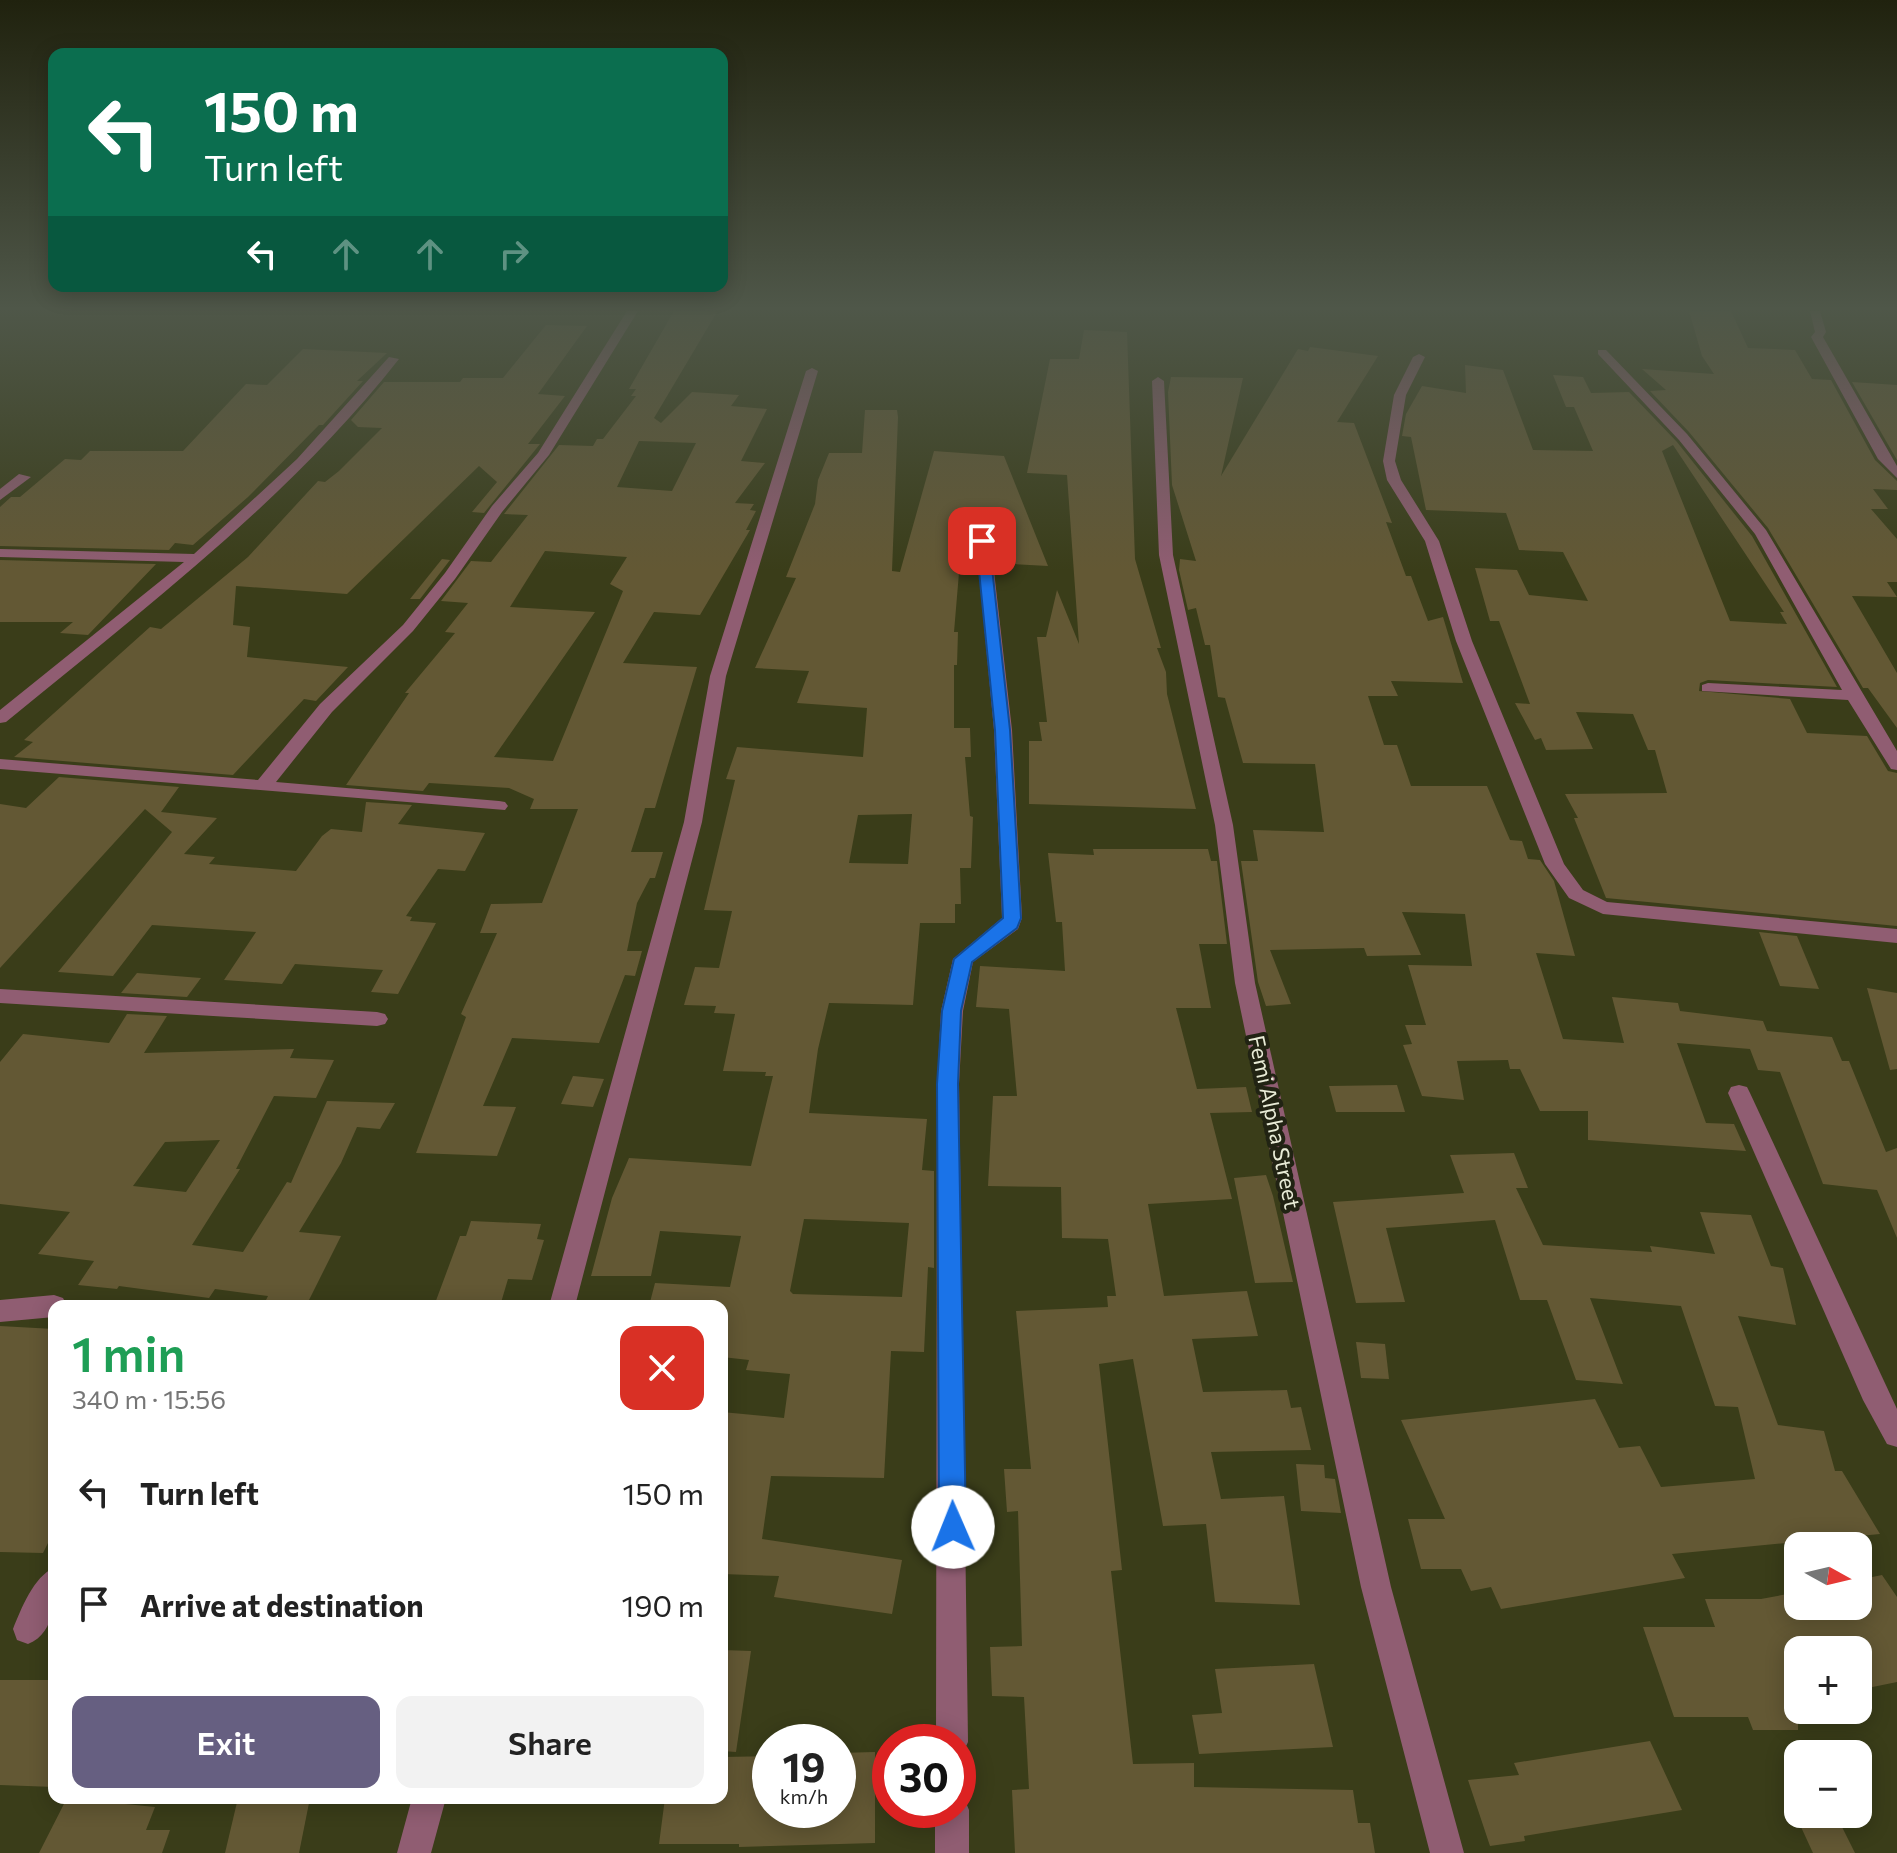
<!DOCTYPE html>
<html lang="en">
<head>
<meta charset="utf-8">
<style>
  :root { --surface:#fff; --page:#f2f2f2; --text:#222; --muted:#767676; --accent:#665f81 }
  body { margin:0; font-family:Commissioner,sans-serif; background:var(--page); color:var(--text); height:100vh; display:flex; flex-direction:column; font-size:30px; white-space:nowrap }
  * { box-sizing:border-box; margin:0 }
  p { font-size:26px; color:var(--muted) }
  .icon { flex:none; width:44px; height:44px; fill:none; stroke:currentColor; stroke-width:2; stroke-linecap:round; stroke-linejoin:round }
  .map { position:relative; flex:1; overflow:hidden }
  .drawer { position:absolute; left:48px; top:1300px; width:680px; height:504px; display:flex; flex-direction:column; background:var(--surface); border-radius:16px; box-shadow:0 4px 20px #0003 }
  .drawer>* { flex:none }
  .guide { position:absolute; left:48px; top:48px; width:680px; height:244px; border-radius:16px; box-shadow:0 4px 20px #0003; background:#0b6e4f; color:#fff; overflow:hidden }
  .needle { width:52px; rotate:98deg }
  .tools { position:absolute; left:1784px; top:1532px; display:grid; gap:16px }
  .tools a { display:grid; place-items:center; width:88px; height:88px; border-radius:16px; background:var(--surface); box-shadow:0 4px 20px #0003; font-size:40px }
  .speed { position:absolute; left:752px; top:1724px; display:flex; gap:16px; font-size:40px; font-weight:700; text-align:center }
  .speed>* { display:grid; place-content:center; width:104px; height:104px; border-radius:50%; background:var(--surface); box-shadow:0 4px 20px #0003; line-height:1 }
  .speed small { font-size:20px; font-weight:400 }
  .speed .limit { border:12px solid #d22; background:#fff; color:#111 }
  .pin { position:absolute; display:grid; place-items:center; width:68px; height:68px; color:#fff; margin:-34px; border-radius:16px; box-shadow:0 4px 12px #0006 }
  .me { position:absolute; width:88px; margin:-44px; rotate:359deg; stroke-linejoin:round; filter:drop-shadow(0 0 6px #0008) }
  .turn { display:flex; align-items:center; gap:28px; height:168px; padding:0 24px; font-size:36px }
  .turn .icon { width:104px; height:104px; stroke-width:2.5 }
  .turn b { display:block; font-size:56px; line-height:68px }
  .lanes { display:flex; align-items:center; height:76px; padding:0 24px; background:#0003; justify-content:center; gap:40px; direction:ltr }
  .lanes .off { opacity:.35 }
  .round { display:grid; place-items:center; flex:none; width:84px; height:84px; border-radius:16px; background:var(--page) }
  .overview { display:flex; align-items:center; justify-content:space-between; height:136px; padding:0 24px }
  h1 { font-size:48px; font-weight:600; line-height:60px; color:#1e9e55 }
  .cta { display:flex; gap:16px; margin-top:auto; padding:16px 24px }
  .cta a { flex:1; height:92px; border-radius:16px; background:var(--accent); color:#fff; font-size:32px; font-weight:600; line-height:92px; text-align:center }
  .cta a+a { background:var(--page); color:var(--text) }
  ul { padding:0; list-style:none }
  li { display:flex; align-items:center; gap:24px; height:112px; padding:0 24px }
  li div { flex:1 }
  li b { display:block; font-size:30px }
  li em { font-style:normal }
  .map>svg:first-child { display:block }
  .building { fill:#635834; fill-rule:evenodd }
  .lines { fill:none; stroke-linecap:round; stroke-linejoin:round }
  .street { fill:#905d72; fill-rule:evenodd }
  .route { fill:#1a73e8; stroke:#114b97; stroke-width:2 }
  .labels { text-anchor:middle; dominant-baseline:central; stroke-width:8; stroke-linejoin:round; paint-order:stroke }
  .street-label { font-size:22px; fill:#e8ebd6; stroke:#212313 }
</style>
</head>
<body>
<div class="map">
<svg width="1897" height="1853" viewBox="0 0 1897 1853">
  <rect width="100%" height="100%" fill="#3a3d19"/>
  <g class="building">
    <path d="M674,311L717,312L654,418L661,423L692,392L739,395L731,406L767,409L741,461L765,463L735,503L754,504L750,510L756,511L746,530H750L700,615L654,612L623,663L697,667L655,808H645L631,852H663L655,878H650L637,903L627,951H642L635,976L625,975L599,1043L512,1038L483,1106L516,1107L497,1156L416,1153L466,1017L461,1014L497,933H480L491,904L542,903L578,809H530L534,799L509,788L429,783L423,791L346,785L409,693H405L455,633L445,632L468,603L441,601L471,561L491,562L528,515L504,514L559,445L593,446L597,439H603L636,396H631L636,389H629ZM639,441L696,443L672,491L617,487ZM545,551L627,557L610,584L623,591L553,761L494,757L595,612L510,607Z"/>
    <path d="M1689,311H1731L1748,348L1795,350L1812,379L1831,380L1875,460L1897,481V490L1873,489L1888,509H1871L1897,539V582H1887L1897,597L1852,596L1897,673V728L1868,688H1863L1768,528L1689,432L1650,391L1666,390L1642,369L1714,374L1702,356Z"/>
    <path d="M546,325L587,326L538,394L565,396L528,444H540L484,513L472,512L497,482L479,466L347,594L236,586L233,625L250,627L247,657L348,667L316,701L304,699L233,775L14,757L33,742L24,740L150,627L161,629L248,557L318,481L325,482L339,471L382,428L358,427L351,420L384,382H460L463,378H503Z"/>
    <path d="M1084,330L1127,332L1135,559L1161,648H1157L1166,672L1167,694L1196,809L1029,804V741H1042L1039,722H1047L1037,637H1046L1057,590L1079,644L1067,475L1027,473L1050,359H1079Z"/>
    <path d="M1310,347L1378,356L1337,422L1354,423L1392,523L1386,522L1406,576H1411L1428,621L1443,617L1463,683L1391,681L1398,696H1368L1384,745H1397L1411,786H1487L1510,840L1522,841L1528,859L1540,860L1554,881L1575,956L1536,953L1563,1039L1624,1043L1612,997L1678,1003L1680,1011L1763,1021L1767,1031L1832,1037L1842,1061H1849L1886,1152L1897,1148V1238L1877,1190L1823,1184L1780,1072L1758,1070L1750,1049L1677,1043L1706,1123L1734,1124L1746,1151L1588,1140V1111H1540L1520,1069H1510L1508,1060L1457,1061L1464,1100L1422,1096L1403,1045L1412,1044L1405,1025H1426L1408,965L1472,966L1465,914L1402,912L1421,955L1367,956L1364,948L1270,950L1291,1004L1266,1006L1258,982L1241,861H1258L1253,830L1324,832L1315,764L1243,763L1225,698L1218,697L1210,645H1205L1196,608L1188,610L1179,570L1180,559L1196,561L1172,485L1168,392L1171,377L1243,378L1221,476L1298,349L1308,351Z"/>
    <path d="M303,349L387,353L357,381H363L323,425H319L248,497L193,545L175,543L169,550L0,546V507L11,497H20L65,459L81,460L90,451H183L246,384L267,385Z"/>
    <path d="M1465,365L1503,370L1533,450L1593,451L1574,407H1566L1553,375L1583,377L1591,393L1629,392L1677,442L1752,536L1837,687L1708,680L1700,683L1699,691L1790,699L1807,733L1867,736L1888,771L1897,773V926L1606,898L1574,818H1578L1565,794L1667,793L1655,750H1648L1633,714L1576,712L1593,749L1546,750L1541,738L1535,740L1515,703L1530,704L1499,621H1490L1475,568L1517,570L1529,595L1588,601L1563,552L1519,550L1506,513L1426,510L1411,437L1402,436L1406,414L1422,386L1466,393ZM1673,445L1784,612H1780L1787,624L1730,621L1662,451Z"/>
    <path d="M1852,382L1897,385V460Z"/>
    <path d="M865,410H897L898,417L892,571L900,572L934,451L1004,456L1048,566L996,563L991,518L982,511L973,515L975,562L960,561L954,632H958L957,665H954V728H970L971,757H965L970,816L973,817L971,868H960L961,904H955V923H920L913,1005L829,1003L818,1049L809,1113L927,1119L922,1170L934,1171V1268L928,1267L924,1352L891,1351L884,1478L771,1476L762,1539L902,1560L892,1614L774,1597L779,1576L722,1574V1412L784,1418L790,1374L746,1370L749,1360L722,1357V1306H649L655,1283L730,1287L741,1236L660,1231L651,1276H591L612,1198L629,1158L751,1166L773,1076H765L766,1072L723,1071L735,1014L714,1013L716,1006L684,1005L695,967L719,968L732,911L704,910L735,780L726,779L737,747L863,757L867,708L797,703L809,671L755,668L796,578L786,577L815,504L818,480L829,453H862ZM912,814L908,864L849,863L858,815ZM804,1219L909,1223L902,1297L793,1294L790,1291Z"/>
    <path d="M442,559L450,560L420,599H410Z"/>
    <path d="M0,560L156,564L88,635L60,633L73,622H0Z"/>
    <path d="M59,777L179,787L161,812L217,818L184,854L215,857L209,864L296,871L322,836L331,829L362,832L366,802L412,805L398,824L485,833L465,871L438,869L406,916L412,917L410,921L436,923L398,994L371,992L383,970L295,964L282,984L224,980L256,932L152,925L113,976L58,972L172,832L145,809L0,968V804L26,808Z"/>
    <path d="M1093,849H1208L1211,861H1217L1227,944H1199L1211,1008H1176L1197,1089L1246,1087L1252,1112L1210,1113L1232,1199L1148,1204L1164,1296L1247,1291L1258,1336L1192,1339L1203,1392L1287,1390L1291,1408L1301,1407L1311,1450L1211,1452L1221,1499L1284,1496L1300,1605L1215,1602L1206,1524L1163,1526L1133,1359L1099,1364L1122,1570L1111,1571L1133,1764L1194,1763V1787L1353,1790L1358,1823H1370L1375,1853H1015L1012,1790L1029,1789L1024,1697L992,1696L990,1647L1022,1646L1018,1511L1007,1512L1004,1469H1031L1016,1311L1108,1307L1107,1296H1116L1108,1239L1062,1238L1061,1187L988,1186L993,1096H1017L1009,1009L976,1007L980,966L1065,971L1062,922H1056L1048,853L1094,855Z"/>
    <path d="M1759,932L1797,936L1819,989L1780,986Z"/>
    <path d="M137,973L201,978L187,997L121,993Z"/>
    <path d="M1867,988L1897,993V1069L1890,1070Z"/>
    <path d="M127,1014L167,1016L144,1053L294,1049L290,1058L334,1060L316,1098L274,1096L236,1169H240L192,1245L243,1252L287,1182L291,1183L327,1101L395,1103L380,1129L357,1127L341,1163L299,1232L341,1236L306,1306L265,1302L268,1296L215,1289L209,1298L119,1286L117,1289L78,1285L94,1261L38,1254L70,1212L0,1204V1062L23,1034L109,1043ZM220,1140L186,1192L133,1186L165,1142Z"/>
    <path d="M573,1076L604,1079L593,1107L561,1104Z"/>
    <path d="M1397,1085L1405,1112H1336L1329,1086Z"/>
    <path d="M1514,1153L1528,1188H1516L1543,1245L1652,1252L1650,1246L1715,1254L1700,1212L1751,1215L1771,1266L1783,1268L1796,1325L1738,1316L1778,1425L1824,1431L1835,1471H1842L1880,1534L1672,1554L1685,1578L1501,1609L1491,1587L1471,1591L1461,1569H1421L1408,1519H1445L1401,1420L1595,1399L1619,1448L1640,1446L1661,1487L1755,1479L1738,1407L1715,1406L1681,1306L1590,1298L1623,1384L1576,1380L1547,1300H1520L1495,1220L1386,1228L1405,1302L1356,1303L1333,1202L1464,1193L1450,1155Z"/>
    <path d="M1266,1175L1273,1196L1293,1282L1255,1283L1234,1178Z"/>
    <path d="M471,1221L541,1224L537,1239L544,1240L532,1280L508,1279L500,1306H434L460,1236H466Z"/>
    <path d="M0,1326L54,1329V1531L43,1553L0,1552Z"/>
    <path d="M1356,1342L1385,1344L1389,1379L1361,1378Z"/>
    <path d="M1296,1464L1324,1465L1325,1478L1335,1479L1341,1513L1301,1511Z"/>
    <path d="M1882,1575L1897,1597V1682L1858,1690V1650H1784L1798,1686V1730H1753L1748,1717H1674L1643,1627H1715L1705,1599H1761L1798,1592V1606H1858V1580Z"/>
    <path d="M722,1650L751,1651L736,1752L722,1751Z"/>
    <path d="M1314,1664L1333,1747L1199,1754L1192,1715L1222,1713L1215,1669Z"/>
    <path d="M0,1680H54V1787L0,1785Z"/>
    <path d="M1650,1741L1682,1810L1524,1836L1525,1841L1490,1846L1468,1780L1519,1775L1514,1763Z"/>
    <path d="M875,1752V1843L739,1847V1844H659L665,1798H722V1757L770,1756V1810H838V1753Z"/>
    <path d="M67,1798L155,1807L146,1830H170L162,1853H39Z"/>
    <path d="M238,1798H310L299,1853H225Z"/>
    <path d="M1795,1814L1836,1815L1855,1853H1813Z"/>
  </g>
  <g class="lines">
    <g class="street">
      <path d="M627,311H638L549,455L502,512L455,579L413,631L332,712L276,782L499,801L505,802L508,806L505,810L0,769V759L258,780L320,704L403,625L445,573L492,506L538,453Z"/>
      <path d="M1810,311H1820L1826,332L1823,337L1897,466V478L1878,459L1811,337L1815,332Z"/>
      <path d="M1598,350H1606L1687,434L1766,530L1897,751V770L1891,769L1848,700L1702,691V685L1708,683L1842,690L1755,534L1679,440L1598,354Z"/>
      <path d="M1419,354L1425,357L1406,395L1395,461L1401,480L1439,541L1472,641L1564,864L1583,890L1607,902L1897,929V943L1603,914L1569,898L1545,864L1456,641L1425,541L1387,480L1383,461L1394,395L1413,357Z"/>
      <path d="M389,357L399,359C288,500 144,609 6,722L0,723V710L184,562L0,557V549L194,554L297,459Z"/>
      <path d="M812,368L818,371L726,676L702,822L575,1306H549L684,822L710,676L806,371Z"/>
      <path d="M1158,377L1164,381L1173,555L1233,825L1255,983L1391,1587L1464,1853H1430L1361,1587L1235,983L1215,825L1159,555L1152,381Z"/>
      <path d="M19,474L31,477L0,500V489Z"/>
      <path d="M981,514L988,518L1012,730L1022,918L1018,929L973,962L963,1011L959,1084L968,1742L963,1753L958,1756V1742H936L937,1084L941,1011L953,959L1002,918L994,730L974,518Z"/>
      <path d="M0,989L377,1012L385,1014L388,1019L385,1024L377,1026L0,1003Z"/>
      <path d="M1739,1085L1747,1087L1750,1093L1897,1409V1447L1887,1444L1863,1400L1728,1093L1731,1087Z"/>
      <path d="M54,1295L63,1298L67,1306H54V1317L0,1322V1300Z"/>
      <path d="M54,1568C54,1595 58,1632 28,1644L17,1640L13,1629C21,1609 34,1576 54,1568Z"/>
      <path d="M958,1796L964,1798L969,1810V1853H935V1810H958Z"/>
      <path d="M412,1798H446L431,1853H397Z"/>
    </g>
  </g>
  <linearGradient id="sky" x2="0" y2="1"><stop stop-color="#20220e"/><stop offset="0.54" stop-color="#4f5749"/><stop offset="1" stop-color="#4f5749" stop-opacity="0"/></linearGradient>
  <rect width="1897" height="571" fill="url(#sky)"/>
  <path class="route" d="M982,538L989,541L1010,730L1021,918L1017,928L972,962L961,1011L958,1084L966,1527L962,1536L953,1540L943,1536L939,1527L937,1084L942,1011L954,959L1003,918L995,730L976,541Z"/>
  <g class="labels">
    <g class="street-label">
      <text transform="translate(1275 1122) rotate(78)">Femi Alpha Street</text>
    </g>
  </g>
</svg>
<div class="tools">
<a><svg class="needle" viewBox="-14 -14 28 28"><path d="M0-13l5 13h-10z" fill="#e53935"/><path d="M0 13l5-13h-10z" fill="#767676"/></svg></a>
<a>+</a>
<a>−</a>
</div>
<div class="speed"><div>19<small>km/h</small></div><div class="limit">30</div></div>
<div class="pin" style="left:982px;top:541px;background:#d93025"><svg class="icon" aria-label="arrive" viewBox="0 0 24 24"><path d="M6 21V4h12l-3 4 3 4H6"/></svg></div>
<svg class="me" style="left:953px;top:1527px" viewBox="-20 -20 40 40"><circle r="19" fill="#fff"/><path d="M0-13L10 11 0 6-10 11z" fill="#1a73e8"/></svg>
<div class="guide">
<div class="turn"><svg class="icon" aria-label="left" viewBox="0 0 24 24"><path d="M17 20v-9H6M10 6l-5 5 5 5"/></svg><div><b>150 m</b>Turn left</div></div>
<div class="lanes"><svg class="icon" aria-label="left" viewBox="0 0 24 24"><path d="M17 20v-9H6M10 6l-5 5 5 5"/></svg><svg class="icon off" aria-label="ahead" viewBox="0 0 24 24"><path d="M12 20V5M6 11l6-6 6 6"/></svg><svg class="icon off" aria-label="ahead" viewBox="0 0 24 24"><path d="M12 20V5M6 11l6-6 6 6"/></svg><svg class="icon off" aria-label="right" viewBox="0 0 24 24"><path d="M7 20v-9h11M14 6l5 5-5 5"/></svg></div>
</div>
<section class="drawer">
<div class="overview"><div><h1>1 min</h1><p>340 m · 15:56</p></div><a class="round" style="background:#d93025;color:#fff"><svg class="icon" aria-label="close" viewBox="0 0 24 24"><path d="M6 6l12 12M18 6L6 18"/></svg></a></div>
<ul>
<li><svg class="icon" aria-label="left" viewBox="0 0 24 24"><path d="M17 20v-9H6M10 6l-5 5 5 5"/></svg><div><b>Turn left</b></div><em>150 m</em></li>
<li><svg class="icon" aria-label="arrive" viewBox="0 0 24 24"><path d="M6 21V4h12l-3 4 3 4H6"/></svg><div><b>Arrive at destination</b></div><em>190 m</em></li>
</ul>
<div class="cta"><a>Exit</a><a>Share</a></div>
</section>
</div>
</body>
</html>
